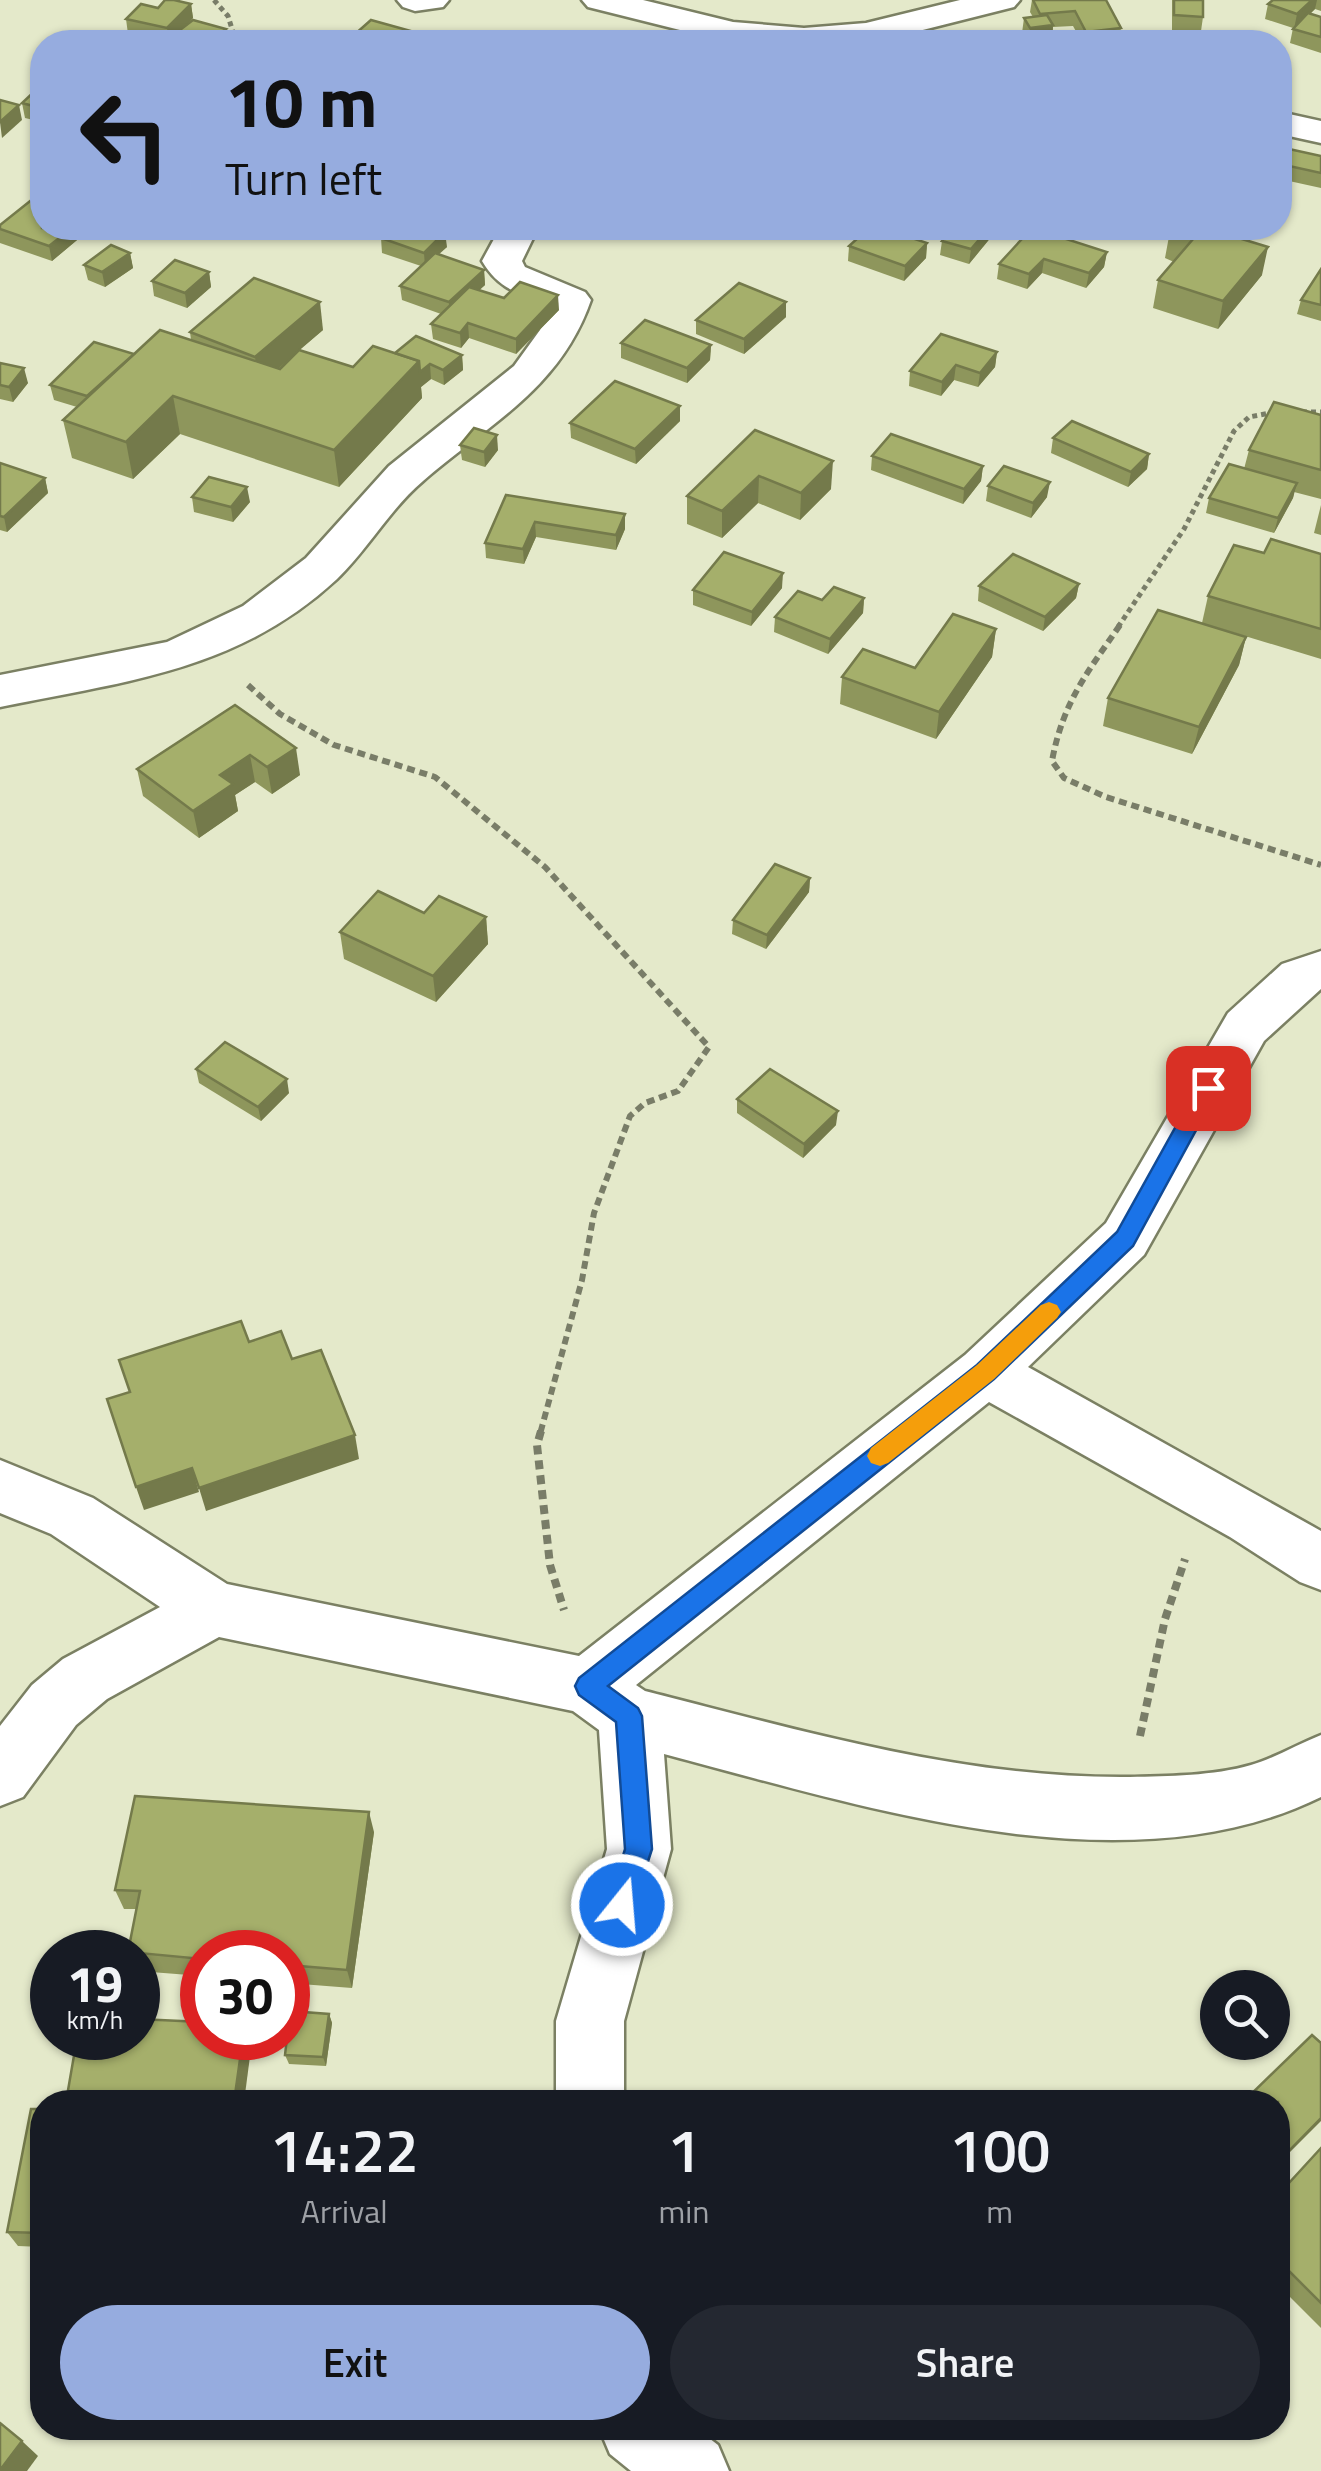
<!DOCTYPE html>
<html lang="en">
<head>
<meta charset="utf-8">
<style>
  :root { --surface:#171b24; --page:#242831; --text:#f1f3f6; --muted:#9ea1a6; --accent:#96acdf }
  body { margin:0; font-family:"Titillium Web",sans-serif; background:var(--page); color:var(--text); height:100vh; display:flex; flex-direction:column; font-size:38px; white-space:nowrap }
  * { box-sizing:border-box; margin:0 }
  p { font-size:32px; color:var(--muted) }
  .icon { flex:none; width:55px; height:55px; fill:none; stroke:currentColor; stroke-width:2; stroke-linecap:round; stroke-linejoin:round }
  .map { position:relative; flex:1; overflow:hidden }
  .side { position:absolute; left:30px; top:2090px; width:1260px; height:350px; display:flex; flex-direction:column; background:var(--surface); border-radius:40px; box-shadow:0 2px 8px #0004 }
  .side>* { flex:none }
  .hud { position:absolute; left:30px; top:30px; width:1262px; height:210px; border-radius:40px; box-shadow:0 2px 8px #0004; background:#96acdf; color:#111; overflow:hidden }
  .fabs { position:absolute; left:1200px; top:1970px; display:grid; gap:20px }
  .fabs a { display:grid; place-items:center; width:90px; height:90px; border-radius:50%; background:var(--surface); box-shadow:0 2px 8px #0004; font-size:50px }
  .speed { position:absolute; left:30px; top:1930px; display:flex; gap:20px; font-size:50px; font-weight:700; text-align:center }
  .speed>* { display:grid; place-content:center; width:130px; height:130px; border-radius:50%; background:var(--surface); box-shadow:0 2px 8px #0004; line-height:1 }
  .speed small { font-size:25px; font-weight:400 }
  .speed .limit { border:15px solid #d22; background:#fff; color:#111 }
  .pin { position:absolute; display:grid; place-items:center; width:85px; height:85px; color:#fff; margin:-42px; border-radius:20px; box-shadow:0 5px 15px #0006 }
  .me { position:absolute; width:110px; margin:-55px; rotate:17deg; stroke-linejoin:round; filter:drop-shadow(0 0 8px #0008) }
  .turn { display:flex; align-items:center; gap:35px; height:210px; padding:0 30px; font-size:45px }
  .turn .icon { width:130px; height:130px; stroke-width:2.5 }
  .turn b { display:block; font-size:70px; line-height:85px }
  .eta { display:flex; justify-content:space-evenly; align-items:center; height:170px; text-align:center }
  .eta b { font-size:60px; font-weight:600; line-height:70px }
  .primary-button { display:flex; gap:20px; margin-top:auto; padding:20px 30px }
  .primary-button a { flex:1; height:115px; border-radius:60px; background:var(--accent); color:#111; font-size:40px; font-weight:600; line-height:115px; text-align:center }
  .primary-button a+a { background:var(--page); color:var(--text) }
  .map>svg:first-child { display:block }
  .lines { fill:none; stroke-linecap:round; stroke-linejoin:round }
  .street-casing { stroke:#7b8063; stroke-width:5 }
  .path-far2 { stroke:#797d68; stroke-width:5; stroke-dasharray:5 4; stroke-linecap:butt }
  .path-far1 { stroke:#797d68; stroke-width:6; stroke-dasharray:8 5; stroke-linecap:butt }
  .path { stroke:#797d68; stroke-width:8; stroke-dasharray:9 6; stroke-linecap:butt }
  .street { fill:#fff; fill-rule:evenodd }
  .wall { fill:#8e965c }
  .shaded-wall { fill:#747a4b }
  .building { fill:#a5af6b; stroke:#747a4b; stroke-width:2.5 }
  .route { fill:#1a73e8; stroke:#114b97; stroke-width:2.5 }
  .slow { fill:#f59e0b }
</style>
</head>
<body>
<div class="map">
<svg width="1321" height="2471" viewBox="0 0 1321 2471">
  <rect width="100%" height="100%" fill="#e4e9ca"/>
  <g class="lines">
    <defs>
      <g id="street">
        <path d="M397,0H449L443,7L415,11L403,7Z"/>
        <path d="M582,0H643L733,22L804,28L866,23L960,0H1020L1014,7L875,42H728L588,7Z"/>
        <path d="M1280,112L1321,121V143L1280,134Z"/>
        <path d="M500,228H538L522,261L525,267L585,292L591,300C560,389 490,423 423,481C390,509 368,549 337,579C238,671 126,681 0,707V675L167,642L243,606L306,558L389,466L514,366L540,330L549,305C519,293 499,290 482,261Z"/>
        <path d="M1321,951V989L1264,1041L1144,1255L1028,1367L1321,1531V1590L1300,1582L1230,1537L989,1402L636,1685L645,1691C804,1731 965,1779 1130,1777C1169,1776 1213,1776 1251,1765C1275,1758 1298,1744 1321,1735V1797C1126,1893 862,1806 664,1754L671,1849L624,2021V2102H556V2021L607,1849L599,1730L573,1711L219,1637L107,1699L76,1725L23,1797L0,1806V1726L32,1685L63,1659L160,1607L51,1534L0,1513V1460L93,1498L227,1584L579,1656L965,1355L1106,1223L1228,1013L1282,964Z"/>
        <path d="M599,2428H696L718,2445L729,2471H631L610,2454Z"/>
      </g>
    </defs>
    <use href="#street" class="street-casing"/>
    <g class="path-far2">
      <path d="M214,0L228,16L236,42"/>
      <path d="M1302,412H1321"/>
      <path d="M1118,627L1184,529L1234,431L1249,417L1275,412"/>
    </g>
    <g class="path-far1">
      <path d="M1120,625C1087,673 1063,702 1052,761L1064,778L1106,797L1321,865"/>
      <path d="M248,685L280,714L334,745L435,777L545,867L709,1047L678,1091L645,1103L630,1116L594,1213L582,1280L540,1434"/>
    </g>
    <g class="path">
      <path d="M541,1431L537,1445L550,1565L564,1610"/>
      <path d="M1140,1736L1165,1619L1185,1559"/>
    </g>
    <use href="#street" class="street"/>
  </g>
  <g class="wall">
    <path d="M1032,0H1106L1121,28L1119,42H1082L1073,26L1053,27L1052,40L1028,42L1022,33L1024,18L1033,17L1030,12Z"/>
    <path d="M1172,0H1203V17L1201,31L1172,30Z"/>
    <path d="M1273,0H1321V11L1315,9L1310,14L1321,17V53L1290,43L1293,28L1265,19L1268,4Z"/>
    <path d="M191,4L193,18L189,23L226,29L228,42H177L176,36L168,42L128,34L126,19L158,8Z"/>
    <path d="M355,34L447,41V42H356Z"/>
    <path d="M42,92V122L25,118L22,103Z"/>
    <path d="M1280,147L1321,156V188L1280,179Z"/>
    <path d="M0,225L42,228H88L89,230L52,261L0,243Z"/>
    <path d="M264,228H311L293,240Z"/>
    <path d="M539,228H577L566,240L539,232Z"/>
    <path d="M953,228H997L996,231L969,264L940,255L942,241Z"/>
    <path d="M1172,228L1262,275L1218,329L1153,308L1158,280L1174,262L1165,258L1170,231Z"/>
    <path d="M381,238L447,247L438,254L484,270L485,285L479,290L504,298L559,310L516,354L469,338L461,348L433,339L431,324L441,314L402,300L400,286L421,266L382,253Z"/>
    <path d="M927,243L926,258L904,281L848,261L849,246Z"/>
    <path d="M1107,252L1104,267L1086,288L1042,273L1027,289L997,279L999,264Z"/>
    <path d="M130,253L133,268L105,287L88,280L84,265Z"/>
    <path d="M1321,269V321L1297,314L1301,300Z"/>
    <path d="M209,272L211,287L187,308L154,296L152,281Z"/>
    <path d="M786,302V317L744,354L696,334V320Z"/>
    <path d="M323,330L299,350L353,367L395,353L462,355L463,370L444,385L431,379L421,387L422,398L339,487L180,434L133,479L72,458L63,420L77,407L54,400L50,385L134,354L191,340L190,332Z"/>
    <path d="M621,343L711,345L710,360L687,383L621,358Z"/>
    <path d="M997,352L995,367L978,387L954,380L941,396L909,386L910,371Z"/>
    <path d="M0,363L28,383L13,402L0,399Z"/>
    <path d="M680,406V421L636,464L571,438L570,423Z"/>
    <path d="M1321,415V499L1294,492L1293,498L1274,533L1206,513L1209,498L1244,469L1249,450Z"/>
    <path d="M755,430L831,489L800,520L758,503L722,538L687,524V496Z"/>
    <path d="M1053,438L1149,454L1147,469L1128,487L1051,453Z"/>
    <path d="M460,445L498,450L485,467L462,460Z"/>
    <path d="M872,456L983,466L981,481L963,504L871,470Z"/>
    <path d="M0,463L45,478L48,493L7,532L0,530Z"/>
    <path d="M988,486L1047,497L1031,518L986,501Z"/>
    <path d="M506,495L625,514V529L616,550L536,537L524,564L486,558L485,543Z"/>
    <path d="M192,497L250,502L233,522L194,512Z"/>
    <path d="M1321,505V535L1314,533Z"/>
    <path d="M1264,553L1321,554V659L1202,623L1208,596Z"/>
    <path d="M1079,584L1076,598L1043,631L978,601L979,586Z"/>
    <path d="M782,588L751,626L693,605V590Z"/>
    <path d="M864,598L863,613L828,654L774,632L775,617L822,600Z"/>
    <path d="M996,629L992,657L936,739L840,704L842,677L915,668Z"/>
    <path d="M1246,637L1239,665L1192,754L1103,726L1108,698Z"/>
    <path d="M235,705L300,775L272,794L255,782L235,795L238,811L199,838L143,796L137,769Z"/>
    <path d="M810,878L809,892L766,949L732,934L733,920Z"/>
    <path d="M424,913L486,917L488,944L436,1002L344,959L340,932Z"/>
    <path d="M196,1069L289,1093L261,1121L199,1083Z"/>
    <path d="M737,1099L836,1125L803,1158L737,1113Z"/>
    <path d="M374,1832L352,1988L288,1983V1952H202V1976L138,1971L136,1909H124L115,1890Z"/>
    <path d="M329,2014L332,2023L326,2066L289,2064L285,2055Z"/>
    <path d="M42,2109V2247L18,2246L7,2232Z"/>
    <path d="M1321,2148V2328L1278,2285V2195Z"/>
  </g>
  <g class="shaded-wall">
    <path d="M1312,0H1317L1315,9L1294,29L1297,14Z"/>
    <path d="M191,4L193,18L178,34L176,33V36L169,42L167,28Z"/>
    <path d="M1053,25L1052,40L1028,42L1030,28Z"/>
    <path d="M226,29L228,42H209Z"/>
    <path d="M19,105L22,120L2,138L0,122Z"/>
    <path d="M72,228H88L89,230L52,261L49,246Z"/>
    <path d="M291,228H311L293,240Z"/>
    <path d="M565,228H577L566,240Z"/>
    <path d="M989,228H997L996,231L969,264L971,249Z"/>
    <path d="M445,232L447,247L425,267L424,253Z"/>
    <path d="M927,243L926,258L904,281L905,266Z"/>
    <path d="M1268,247L1262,275L1218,329L1223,301Z"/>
    <path d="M1107,252L1104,267L1086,288L1089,273Z"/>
    <path d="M130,253L133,268L105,287L102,272Z"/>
    <path d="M1044,259L1042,273L1027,289L1029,274Z"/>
    <path d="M484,270L485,285L450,317L449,302Z"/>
    <path d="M209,272L211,287L187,308L185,293Z"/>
    <path d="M558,295L559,310L516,354V339Z"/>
    <path d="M320,302L323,330L259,385L255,357Z"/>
    <path d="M786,302V317L744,354V339Z"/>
    <path d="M468,323L469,338L461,348L460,333Z"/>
    <path d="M711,345L710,360L687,383V368Z"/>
    <path d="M997,352L995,367L978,387L980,373Z"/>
    <path d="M462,355L463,370L444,385L443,370Z"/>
    <path d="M419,361L430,364L431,379L421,387L422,398L339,487L334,450Z"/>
    <path d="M956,365L954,380L941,396L942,382Z"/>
    <path d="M24,368L28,383L13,402L9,387Z"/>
    <path d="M173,396L180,434L133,479L126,442Z"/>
    <path d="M680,406V421L636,464L635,449Z"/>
    <path d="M497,435L498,450L485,467L484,452Z"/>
    <path d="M1149,454L1147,469L1128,487L1131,472Z"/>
    <path d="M833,461L831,489L800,520L801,493Z"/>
    <path d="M983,466L981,481L963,504L964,489Z"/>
    <path d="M759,476L758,503L722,538V511Z"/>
    <path d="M45,478L48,493L7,532L4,517Z"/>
    <path d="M1050,482L1047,497L1031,518L1033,503Z"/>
    <path d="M1297,483L1293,498L1274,533L1278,518Z"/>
    <path d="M247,487L250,502L233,522L231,507Z"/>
    <path d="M625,514V529L616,550V535Z"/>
    <path d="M535,522L536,537L524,564L523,549Z"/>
    <path d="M783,573L782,588L751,626L752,612Z"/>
    <path d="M1079,584L1076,598L1043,631L1045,617Z"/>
    <path d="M864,598L863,613L828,654L830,639Z"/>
    <path d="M996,629L992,657L936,739L939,712Z"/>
    <path d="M1246,637L1239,665L1192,754L1199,727Z"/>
    <path d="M296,748L300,775L272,794L267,767Z"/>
    <path d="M250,755L255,782L235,795L238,811L199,838L193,811L220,775Z"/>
    <path d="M810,878L809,892L766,949L767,935Z"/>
    <path d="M486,917L488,944L436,1002L433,976Z"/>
    <path d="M287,1079L289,1093L261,1121L258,1107Z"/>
    <path d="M838,1111L836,1125L803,1158L804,1144Z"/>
    <path d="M355,1435L359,1459L206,1511L199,1488Z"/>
    <path d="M192,1468L199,1492L144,1510L136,1487Z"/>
    <path d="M369,1812L374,1832L352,1988L347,1970Z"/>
    <path d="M329,2014L332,2023L326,2066L323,2057Z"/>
    <path d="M243,2038H250L252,2041L244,2102H234Z"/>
    <path d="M1321,2118V2121L1278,2164V2162Z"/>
    <path d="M22,2441L38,2456L27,2471H0Z"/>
  </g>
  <g class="building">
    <path d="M165,0H174L191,4L167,28L126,19L141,4L158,8Z"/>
    <path d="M1033,0H1106L1121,28L1086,32L1075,11L1040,14Z"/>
    <path d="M1174,0H1203V17L1174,15Z"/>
    <path d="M1273,0H1312L1297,14L1268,4Z"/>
    <path d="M1308,13L1321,17V37L1293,29Z"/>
    <path d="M1047,15L1053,25L1030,28L1024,18Z"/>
    <path d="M193,20L226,29L209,42L176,33Z"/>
    <path d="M371,20L447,41L445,42H387L355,34Z"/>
    <path d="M36,90L42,92V107L41,108L22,103Z"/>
    <path d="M0,100L19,105L0,122Z"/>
    <path d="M1280,147L1321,156V173L1280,164Z"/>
    <path d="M34,198L42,201V228H72L49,246L0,229V225Z"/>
    <path d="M393,228H433L445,232L424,253L381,238Z"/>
    <path d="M869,228H882L927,243L905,266L849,246Z"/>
    <path d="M953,228H989L971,249L942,241Z"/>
    <path d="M1032,228L1107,252L1089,273L1044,259L1029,274L999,264Z"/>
    <path d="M1172,228H1206L1268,247L1223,301L1158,280L1193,239L1170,231Z"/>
    <path d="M111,245L130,253L102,272L84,265Z"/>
    <path d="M435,253L484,270L449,302L400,286Z"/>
    <path d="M175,260L209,272L185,293L152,281Z"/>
    <path d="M1321,269V305L1301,300Z"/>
    <path d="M254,278L320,302L255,357L190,332Z"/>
    <path d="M520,282L558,295L516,339L468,323L460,333L431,324L469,287L504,298Z"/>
    <path d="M739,283L786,302L744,339L696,320Z"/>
    <path d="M645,320L711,345L687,368L621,343Z"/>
    <path d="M160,330L280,369L299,350L353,367L373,346L419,361L334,450L173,396L126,442L63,420Z"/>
    <path d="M941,334L997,352L980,373L956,365L942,382L910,371Z"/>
    <path d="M416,336L462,355L443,370L430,364L420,372L419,361L395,353Z"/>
    <path d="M94,342L134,354L87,396L50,385Z"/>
    <path d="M0,363L24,368L9,387L0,385Z"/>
    <path d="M615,381L680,406L635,449L570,423Z"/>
    <path d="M1274,402L1321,415V470L1249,450Z"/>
    <path d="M1072,421L1149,454L1131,472L1053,438Z"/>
    <path d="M474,428L497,435L484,452L460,445Z"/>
    <path d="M755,430L833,461L801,493L759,476L722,511L687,496Z"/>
    <path d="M891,434L983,466L964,489L872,456Z"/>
    <path d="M0,463L45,478L4,517L0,516Z"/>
    <path d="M1229,464L1297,483L1278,518L1209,498Z"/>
    <path d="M1004,466L1050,482L1033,503L988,486Z"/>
    <path d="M209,477L247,487L231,507L192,497Z"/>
    <path d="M506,495L625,514L616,535L535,522L523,549L485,543Z"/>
    <path d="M1271,539L1321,554V629L1208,596L1234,545L1264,553Z"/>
    <path d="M724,552L783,573L752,612L693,590Z"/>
    <path d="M1013,554L1079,584L1045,617L979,586Z"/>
    <path d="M834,587L864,598L830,639L775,617L798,591L822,600Z"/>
    <path d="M1158,610L1246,637L1199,727L1108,698Z"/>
    <path d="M953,614L996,629L939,712L842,677L863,649L915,668Z"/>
    <path d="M235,705L296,748L267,767L250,755L220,775L233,784L193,811L137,769Z"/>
    <path d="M775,864L810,878L767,935L733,920Z"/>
    <path d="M378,891L424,913L439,896L486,917L433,976L340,932Z"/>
    <path d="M225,1042L287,1079L258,1107L196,1069Z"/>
    <path d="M770,1069L838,1111L804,1144L737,1099Z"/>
    <path d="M241,1321L249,1342L281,1331L292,1359L321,1350L355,1435L199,1488L192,1468L136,1487L107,1399L130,1392L119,1360Z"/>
    <path d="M135,1796L369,1812L347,1970L288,1965V1952H202V1959L128,1952L140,1891L115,1890Z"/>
    <path d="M290,2011L329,2014L323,2057L285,2055Z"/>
    <path d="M138,2019L202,2022V2038H243L234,2102H66L77,2038H138Z"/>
    <path d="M1312,2035L1321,2043V2118L1278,2162V2102H1243Z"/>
    <path d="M31,2109H42V2233L7,2232Z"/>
    <path d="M1321,2148V2303L1278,2260V2195Z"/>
    <path d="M0,2423L22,2441L0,2470Z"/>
  </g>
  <path class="route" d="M1208,1080L1219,1088L1133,1246L994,1379L608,1686L638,1708L642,1716L652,1849L631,1914L622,1918L612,1914L608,1905L625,1849L616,1722L579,1695L575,1686L579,1678L977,1365L1117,1232L1200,1083Z"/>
  <path class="slow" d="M1049,1302L1057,1305L1061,1312L1057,1318L994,1379L888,1463L880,1466L871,1463L867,1456L871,1448L977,1365L1041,1305Z"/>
</svg>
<div class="fabs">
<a><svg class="icon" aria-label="search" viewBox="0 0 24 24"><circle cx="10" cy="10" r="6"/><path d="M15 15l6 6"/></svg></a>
</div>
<div class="speed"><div>19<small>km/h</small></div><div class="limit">30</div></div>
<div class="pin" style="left:1208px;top:1088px;background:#d93025"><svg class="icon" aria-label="arrive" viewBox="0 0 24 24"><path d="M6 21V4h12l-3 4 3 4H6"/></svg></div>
<svg class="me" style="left:622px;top:1905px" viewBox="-20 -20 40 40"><circle r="17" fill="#1a73e8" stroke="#fff" stroke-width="3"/><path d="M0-11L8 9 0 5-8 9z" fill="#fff"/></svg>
<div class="hud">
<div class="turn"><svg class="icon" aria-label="left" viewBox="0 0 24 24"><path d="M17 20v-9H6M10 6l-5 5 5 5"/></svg><div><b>10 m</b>Turn left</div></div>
</div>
<section class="side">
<div class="eta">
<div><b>14:22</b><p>Arrival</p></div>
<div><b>1</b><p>min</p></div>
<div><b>100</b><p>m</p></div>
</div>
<div class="primary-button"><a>Exit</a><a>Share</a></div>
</section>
</div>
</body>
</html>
